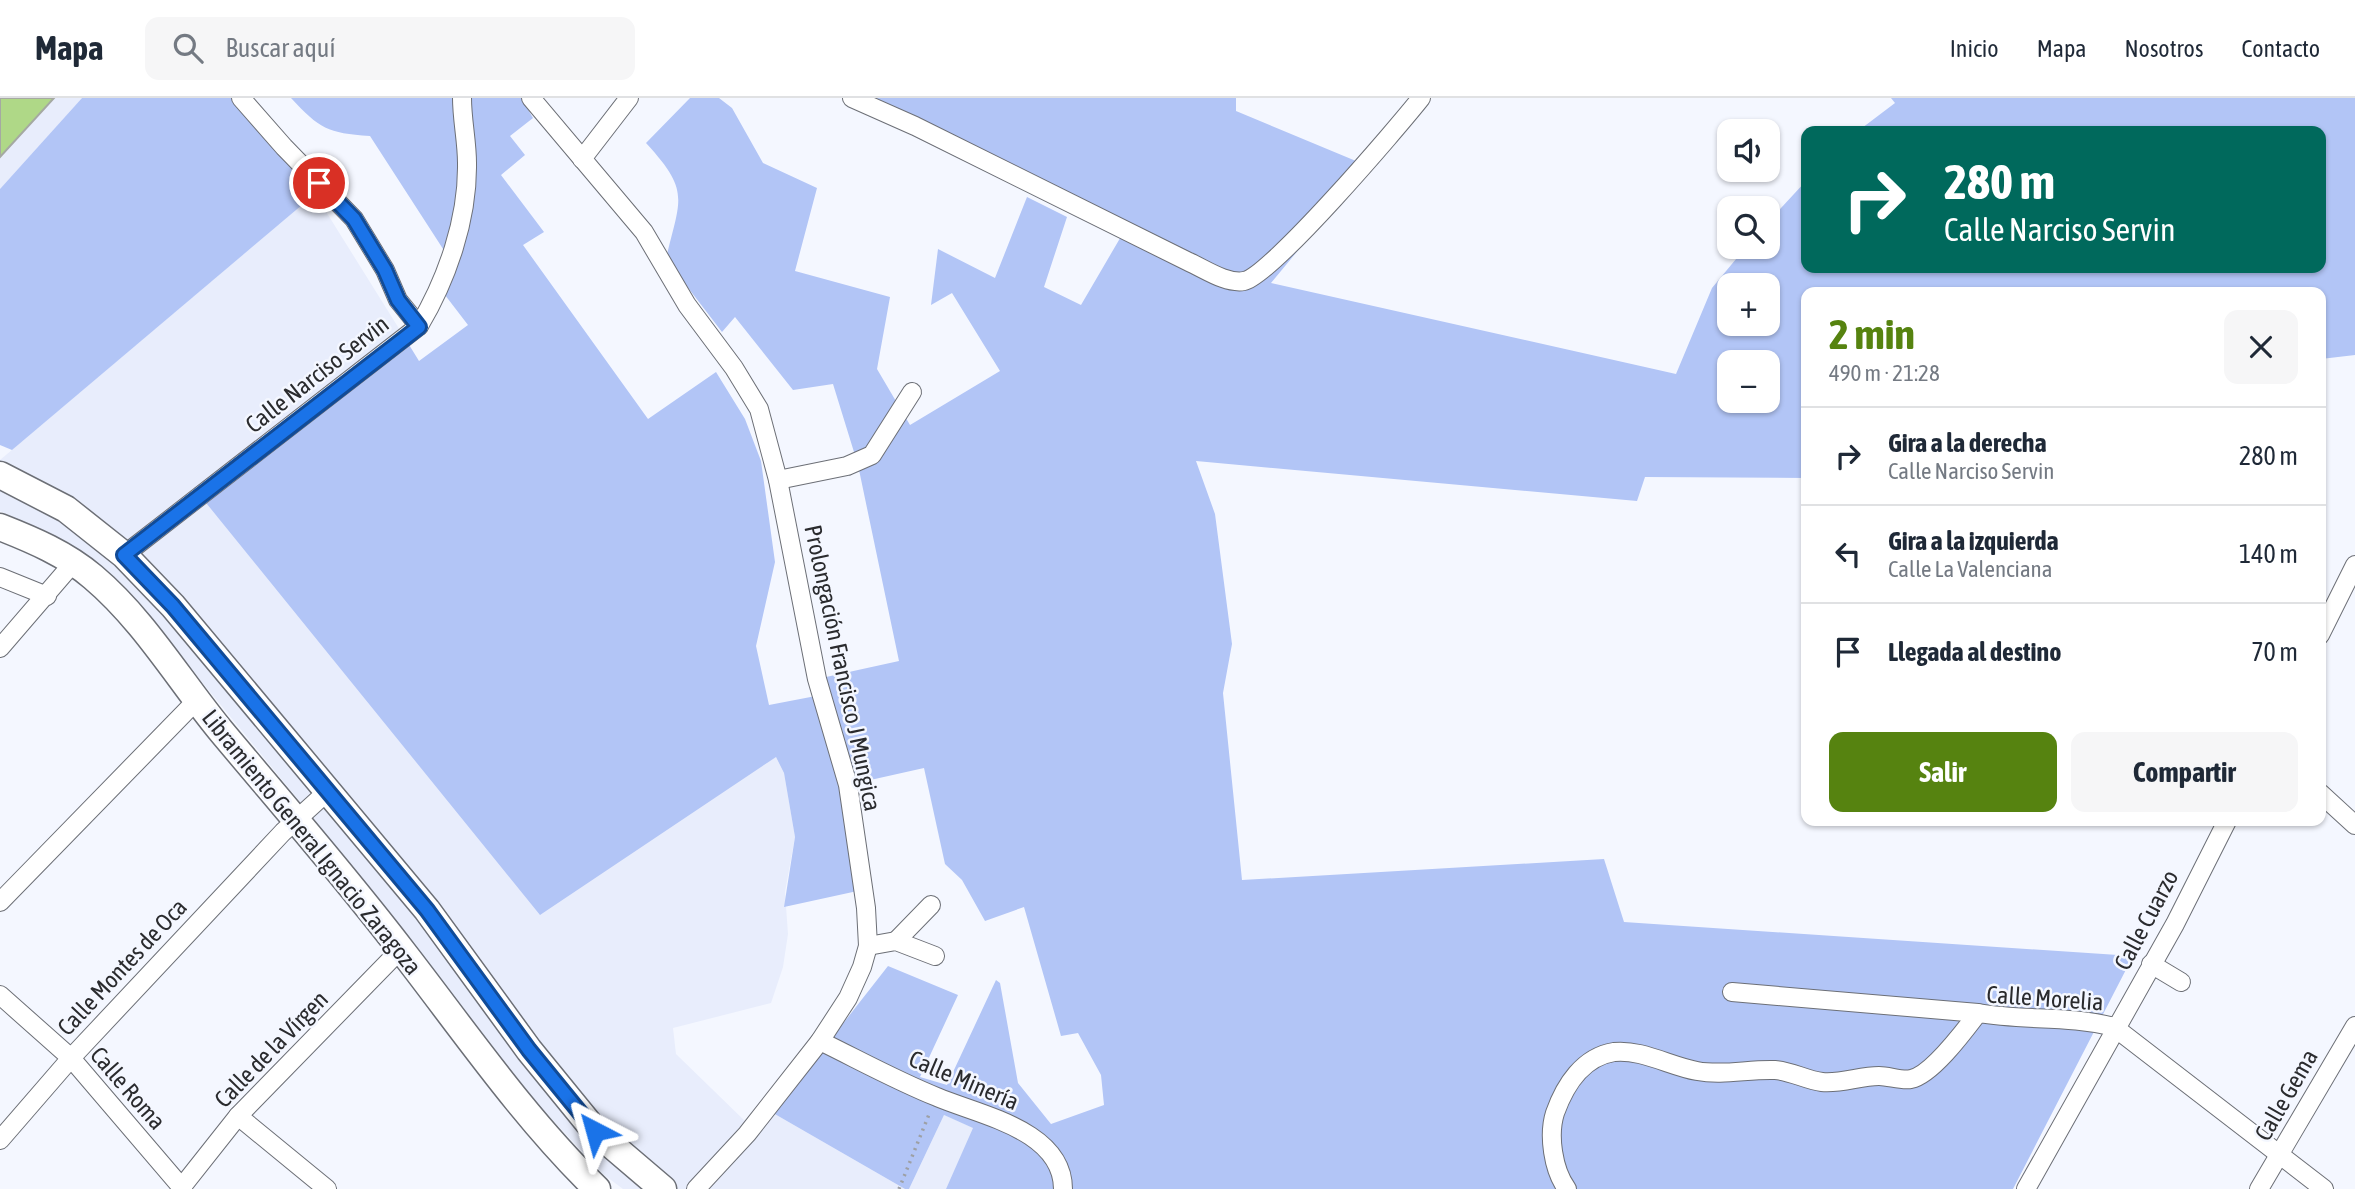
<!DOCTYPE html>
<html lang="es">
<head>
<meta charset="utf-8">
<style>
  :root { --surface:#fff; --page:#f6f6f7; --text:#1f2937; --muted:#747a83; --line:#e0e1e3; --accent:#568310 }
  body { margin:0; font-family:"Asap Condensed",sans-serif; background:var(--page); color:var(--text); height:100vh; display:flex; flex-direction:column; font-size:26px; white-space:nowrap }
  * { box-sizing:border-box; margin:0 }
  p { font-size:23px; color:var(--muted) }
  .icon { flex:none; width:38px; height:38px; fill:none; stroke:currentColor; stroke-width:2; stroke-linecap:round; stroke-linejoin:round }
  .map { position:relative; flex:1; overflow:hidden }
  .sheet { position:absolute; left:1801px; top:189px; width:525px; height:539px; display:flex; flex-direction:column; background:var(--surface); border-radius:14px; box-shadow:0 2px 5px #0004 }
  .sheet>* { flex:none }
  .banner { position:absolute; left:1801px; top:28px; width:525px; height:147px; border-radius:14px; box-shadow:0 2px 5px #0004; background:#00695c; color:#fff; overflow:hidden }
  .tools { position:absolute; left:1717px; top:21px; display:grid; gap:14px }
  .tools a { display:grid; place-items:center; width:63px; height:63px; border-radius:14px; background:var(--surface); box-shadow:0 2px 5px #0004; font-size:35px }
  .pin { position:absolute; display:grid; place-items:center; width:60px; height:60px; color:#fff; margin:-30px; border:4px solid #fff; border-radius:50%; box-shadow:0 2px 7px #0007 }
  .me { position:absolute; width:77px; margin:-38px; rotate:321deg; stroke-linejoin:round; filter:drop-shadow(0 0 5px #0008) }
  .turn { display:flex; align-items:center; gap:24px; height:147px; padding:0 28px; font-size:32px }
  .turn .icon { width:91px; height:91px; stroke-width:2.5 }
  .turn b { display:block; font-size:49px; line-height:60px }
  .round { display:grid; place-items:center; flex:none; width:74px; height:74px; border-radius:14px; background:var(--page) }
  .summary { display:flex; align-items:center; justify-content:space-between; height:119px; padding:0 28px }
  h1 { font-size:42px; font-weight:700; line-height:52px; color:var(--accent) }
  .button { display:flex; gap:14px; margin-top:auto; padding:14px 28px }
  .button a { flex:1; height:80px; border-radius:14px; background:var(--accent); color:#fff; font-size:28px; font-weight:700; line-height:80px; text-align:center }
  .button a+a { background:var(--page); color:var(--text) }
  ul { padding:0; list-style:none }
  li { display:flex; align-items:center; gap:21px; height:98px; padding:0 28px; border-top:2px solid var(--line) }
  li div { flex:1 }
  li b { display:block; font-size:26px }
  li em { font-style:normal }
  header { display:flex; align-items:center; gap:42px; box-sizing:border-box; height:98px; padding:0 35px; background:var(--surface); border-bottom:2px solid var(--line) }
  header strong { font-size:33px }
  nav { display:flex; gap:38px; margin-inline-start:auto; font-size:24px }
  .search { width:490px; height:63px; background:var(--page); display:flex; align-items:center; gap:18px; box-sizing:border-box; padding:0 24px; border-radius:14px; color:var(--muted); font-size:26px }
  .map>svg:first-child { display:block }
  .built { fill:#e8edfc }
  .green { fill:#b2c5f6; fill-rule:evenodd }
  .building { fill:#afd887; stroke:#a5a9a2; stroke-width:2 }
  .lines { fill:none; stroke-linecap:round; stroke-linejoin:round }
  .street-casing { stroke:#6c6f76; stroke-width:20 }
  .primary-casing { stroke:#6c6f76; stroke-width:29 }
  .path { stroke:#9da0a5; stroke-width:3.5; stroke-dasharray:2 5; stroke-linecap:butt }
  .street { stroke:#fff; stroke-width:18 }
  .primary { stroke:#fff; stroke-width:26 }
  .route-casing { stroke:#114b97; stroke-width:18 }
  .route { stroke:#1a73e8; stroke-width:12 }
  .labels { text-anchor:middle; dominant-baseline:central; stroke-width:5; stroke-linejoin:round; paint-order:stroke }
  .street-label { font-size:24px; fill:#2a2b2e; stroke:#f4f7ff }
</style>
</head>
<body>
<header>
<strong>Mapa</strong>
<div class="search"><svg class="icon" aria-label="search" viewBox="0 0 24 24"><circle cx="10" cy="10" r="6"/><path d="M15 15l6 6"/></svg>Buscar aquí</div>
<nav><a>Inicio</a><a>Mapa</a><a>Nosotros</a><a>Contacto</a></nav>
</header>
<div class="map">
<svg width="2355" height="1091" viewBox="0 0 2355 1091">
  <rect width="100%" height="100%" fill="#f4f7ff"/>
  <g class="built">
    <path d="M0,0H82L0,91Z"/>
    <path d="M315,96L403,237L195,390L408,652L776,659L784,675L795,739L785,794L788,836L783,869L771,905L673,930L676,956L747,1025L773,1015L905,1091H623L603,1076L532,1000L315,722L151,522L39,431L0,413V362Z"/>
    <path d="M944,1017L974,1030L946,1091H909Z"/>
  </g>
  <g class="green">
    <path d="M82,0H232L315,96L12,352L0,347V91Z"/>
    <path d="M291,0H535L526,8L533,20L510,38L525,57L501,77L544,134L523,147L648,321L716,274L745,321L761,363L775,464L756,548L769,607L821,597L817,581L899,563L858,367L833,286L793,292L735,219L722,234L666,161C680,100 691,94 646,45L690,0H719L732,10L763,65L817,90L795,173L890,199L877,271L910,327L1000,273L952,195L931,207L938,151L995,180L1027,99L1067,119L1044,189L1081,207L1126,130L855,0H1236V13L1368,68L1271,185L1676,276L1712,190L1746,149H1768V124L1806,83V170H2320V33H1858L1895,5L1891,0H2355V257L2321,261L2320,194H1806V380L1645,379L1637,403L1196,363L1215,416L1232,546L1223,595L1242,782L1604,761L1624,824L2133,858L2013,1091H946L973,1030L944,1017L909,1091H905L773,1015L888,868L958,897L920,979L947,987L996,882L1000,885L1018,985L1051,1026L1104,1007L1101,977L1078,935L1061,938L1024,809L985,823L962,782L945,766L924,670L848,687L862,792L784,809L795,739L784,675L776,659L540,817L194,390L403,237L419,263L468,227L435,184L445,154L370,38C327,35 320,31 291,0ZM1729,187H1768V226H1729ZM1729,264H1768V303H1729Z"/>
  </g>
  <path class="building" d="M0,0H54L0,59Z"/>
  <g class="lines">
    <defs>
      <g id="street">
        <path d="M241,0L284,49L354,121L385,172L398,202L419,228"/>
        <path d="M531,0L644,134L687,207L734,270L759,311L778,382L817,581L848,687L866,810L868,848L862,869L848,900L820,943L747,1036L696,1091"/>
        <path d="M852,0L915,28L1189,164C1205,171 1226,186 1244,183C1270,179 1398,29 1421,0"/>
        <path d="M582,61L629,0"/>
        <path d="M778,382L847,368L872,357L912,294"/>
        <path d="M124,457L419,228C447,181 468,121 467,65C467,43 462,22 462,0"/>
        <path d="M0,479L47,498"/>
        <path d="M2320,537L2355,467"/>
        <path d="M0,550L74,464"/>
        <path d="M2320,695L2355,727"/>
        <path d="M0,804L196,603"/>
        <path d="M896,843L931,807"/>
        <path d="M868,848L896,843L935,858"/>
        <path d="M2151,866L2181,884"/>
        <path d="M1732,894L1978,915"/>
        <path d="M0,897L71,960L183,1091"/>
        <path d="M820,943C859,962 897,983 937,999C979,1017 1063,1032 1063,1091"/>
        <path d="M238,1018L327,1091"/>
        <path d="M0,1042L71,960L283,734L328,693"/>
        <path d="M181,1090L238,1018L401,851"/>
        <path d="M1567,1091C1553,1072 1548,1037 1555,1015C1565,987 1583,959 1614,954C1641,951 1670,968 1697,973C1723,978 1748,971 1775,972C1791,973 1806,982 1822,984C1841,986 1860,978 1879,978C1889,978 1902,983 1911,981C1932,977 1965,932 1978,915C2023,923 2070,917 2114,929L2324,1091"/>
        <path d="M2026,1091L2175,826L2227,723"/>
        <path d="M2259,1091L2355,928"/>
      </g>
      <g id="primary">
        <path d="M0,377L66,411L124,457L173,508L427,812L529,952L595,1033L663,1091"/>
        <path d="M0,429C33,442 66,456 93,479C144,522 179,582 221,633C282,706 345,778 403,854C465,934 524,1020 597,1091"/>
      </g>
    </defs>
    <use href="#street" class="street-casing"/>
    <use href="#primary" class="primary-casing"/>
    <path class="path" d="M899,1091L930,1014"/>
    <use href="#street" class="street"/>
    <use href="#primary" class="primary"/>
  </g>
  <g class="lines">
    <defs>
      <path id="route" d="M319,85L354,121L385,172L398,202L419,229L124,457L173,508L427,812L529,952L595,1033"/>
    </defs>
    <use href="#route" class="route-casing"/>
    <use href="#route" class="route"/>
  </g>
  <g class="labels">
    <g class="street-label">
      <text transform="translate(317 276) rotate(-38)">Calle Narciso Servin</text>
      <text transform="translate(843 570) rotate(78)">Prolongación Francisco J Mungica</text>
      <text transform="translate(312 744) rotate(51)">Libramiento General Ignacio Zaragoza</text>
      <text transform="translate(2146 822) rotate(-62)">Calle Cuarzo</text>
      <text transform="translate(122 869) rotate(-47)">Calle Montes de Oca</text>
      <text transform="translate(2045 900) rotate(4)">Calle Morelia</text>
      <text transform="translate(271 951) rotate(-46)">Calle de la Vírgen</text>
      <text transform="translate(964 982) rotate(23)">Calle Minería</text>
      <text transform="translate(128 990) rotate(49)">Calle Roma</text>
      <text transform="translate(2286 997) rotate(-60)">Calle Gema</text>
    </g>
  </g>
</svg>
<div class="tools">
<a><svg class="icon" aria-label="sound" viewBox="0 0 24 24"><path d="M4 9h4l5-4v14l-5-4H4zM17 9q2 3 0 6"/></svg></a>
<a><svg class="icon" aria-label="search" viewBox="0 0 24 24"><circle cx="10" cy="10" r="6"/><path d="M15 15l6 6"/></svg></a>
<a>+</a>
<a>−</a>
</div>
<div class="pin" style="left:319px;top:85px;background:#d93025"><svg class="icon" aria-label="arrive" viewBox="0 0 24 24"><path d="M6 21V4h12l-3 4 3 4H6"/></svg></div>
<svg class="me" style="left:595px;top:1033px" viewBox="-20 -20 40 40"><path d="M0-17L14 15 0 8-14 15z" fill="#1a73e8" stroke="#fff" stroke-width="4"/></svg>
<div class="banner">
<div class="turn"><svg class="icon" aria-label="right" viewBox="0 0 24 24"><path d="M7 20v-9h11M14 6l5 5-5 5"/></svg><div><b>280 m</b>Calle Narciso Servin</div></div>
</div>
<section class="sheet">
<div class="summary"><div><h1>2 min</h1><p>490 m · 21:28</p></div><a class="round"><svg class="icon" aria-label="close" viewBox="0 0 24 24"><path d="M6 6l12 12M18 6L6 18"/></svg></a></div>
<ul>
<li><svg class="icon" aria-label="right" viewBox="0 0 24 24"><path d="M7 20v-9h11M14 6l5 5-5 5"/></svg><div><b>Gira a la derecha</b><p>Calle Narciso Servin</p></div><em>280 m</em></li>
<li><svg class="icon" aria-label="left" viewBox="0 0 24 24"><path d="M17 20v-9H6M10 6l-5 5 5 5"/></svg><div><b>Gira a la izquierda</b><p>Calle La Valenciana</p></div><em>140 m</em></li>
<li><svg class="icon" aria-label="arrive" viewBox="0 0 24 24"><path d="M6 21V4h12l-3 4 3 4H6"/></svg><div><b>Llegada al destino</b></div><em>70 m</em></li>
</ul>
<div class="button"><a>Salir</a><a>Compartir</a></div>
</section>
</div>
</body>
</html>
